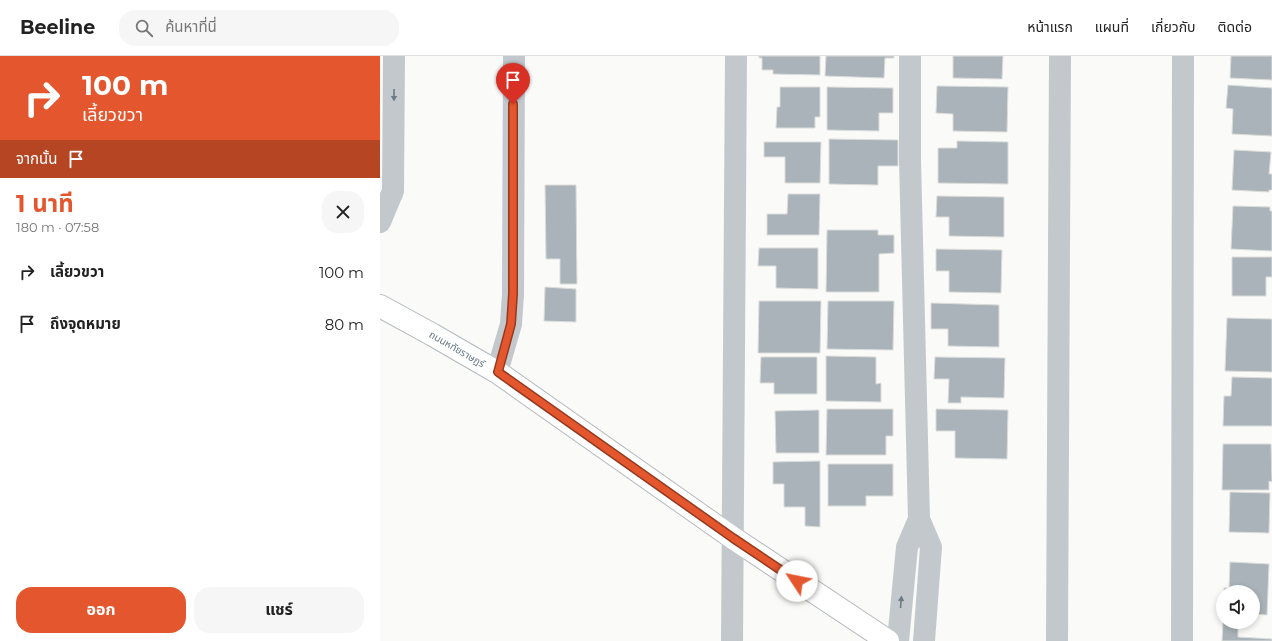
<!DOCTYPE html>
<html lang="th">
<head>
<meta charset="utf-8">
<style>
  :root { --surface:#fff; --page:#f6f6f6; --text:#222; --muted:#767676; --line:#e0e0e0; --accent:#e4572e }
  body { margin:0; font-family:Montserrat,"Noto Sans Thai",sans-serif; background:var(--page); color:var(--text); height:100vh; display:flex; flex-direction:column; font-size:15px; white-space:nowrap }
  * { box-sizing:border-box; margin:0 }
  p { font-size:13px; color:var(--muted) }
  .icon { flex:none; width:22px; height:22px; fill:none; stroke:currentColor; stroke-width:2; stroke-linecap:round; stroke-linejoin:round }
  .map { position:relative; flex:1; overflow:hidden }
  .panel { display:flex; flex-direction:column; background:var(--surface); width:380px }
  .panel>* { flex:none }
  .banner { background:#e4572e; color:#fff; overflow:hidden }
  .controls { position:absolute; left:836px; top:529px; display:grid; gap:8px }
  .controls a { display:grid; place-items:center; width:44px; height:44px; border-radius:50%; background:var(--surface); box-shadow:0 2px 6px #0003; font-size:20px }
  .pin { position:absolute; display:grid; place-items:center; width:34px; height:34px; color:#fff; margin:-41px -17px; border-radius:50% 50% 50% 0; rotate:-45deg; box-shadow:0 0 4px #0007 }
  .pin .icon { rotate:45deg }
  .me { position:absolute; width:44px; margin:-22px; rotate:304deg; stroke-linejoin:round; filter:drop-shadow(0 0 3px #0008) }
  .turn { display:flex; align-items:center; gap:14px; height:84px; padding:0 16px; font-size:18px }
  .turn .icon { width:52px; height:52px; stroke-width:2.5 }
  .turn b { display:block; font-size:28px; line-height:34px }
  .then { display:flex; align-items:center; height:38px; padding:0 16px; background:#0003; gap:8px; font-size:15px }
  .round { display:grid; place-items:center; flex:none; width:42px; height:42px; border-radius:16px; background:var(--page) }
  .headline { display:flex; align-items:center; justify-content:space-between; height:68px; padding:0 16px }
  h1 { font-size:24px; font-weight:700; line-height:30px; color:var(--accent) }
  .primary-button { display:flex; gap:8px; margin-top:auto; padding:8px 16px }
  .primary-button a { flex:1; height:46px; border-radius:16px; background:var(--accent); color:#fff; font-size:16px; font-weight:700; line-height:46px; text-align:center }
  .primary-button a+a { background:var(--page); color:var(--text) }
  ul { padding:0; list-style:none }
  li { display:flex; align-items:center; gap:12px; height:52px; padding:0 16px }
  li div { flex:1 }
  li b { display:block; font-size:15px }
  li em { font-style:normal }
  header { display:flex; align-items:center; gap:24px; box-sizing:border-box; height:56px; padding:0 20px; background:var(--surface); border-bottom:1px solid var(--line) }
  header strong { font-size:19px }
  nav { display:flex; gap:22px; margin-inline-start:auto; font-size:14px }
  .search { width:280px; height:36px; background:var(--page); display:flex; align-items:center; gap:10px; box-sizing:border-box; padding:0 14px; border-radius:16px; color:var(--muted); font-size:15px }
  main { display:flex; flex:1; min-height:0 }
  .map>svg:first-child { display:block }
  .building { fill:#aab3b9; stroke:#dcdcda }
  .lines { fill:none; stroke-linecap:round; stroke-linejoin:round }
  .major-casing { stroke:#b5babe; stroke-width:24 }
  .minor { stroke:#c3c8cc; stroke-width:22 }
  .major { stroke:#fff; stroke-width:22 }
  .oneway { fill:#6a7a87 }
  .route-casing { stroke:#94391e; stroke-width:10 }
  .route { stroke:#e4572e; stroke-width:7 }
  .labels { text-anchor:middle; dominant-baseline:central; stroke-width:4; stroke-linejoin:round; paint-order:stroke }
  .street-label { font-size:10px; fill:#657683; stroke:#fff }
</style>
</head>
<body>
<header>
<strong>Beeline</strong>
<div class="search"><svg class="icon" aria-label="search" viewBox="0 0 24 24"><circle cx="10" cy="10" r="6"/><path d="M15 15l6 6"/></svg>ค้นหาที่นี่</div>
<nav><a>หน้าแรก</a><a>แผนที่</a><a>เกี่ยวกับ</a><a>ติดต่อ</a></nav>
</header>
<main>
<section class="panel">
<div class="banner">
<div class="turn"><svg class="icon" aria-label="right" viewBox="0 0 24 24"><path d="M7 20v-9h11M14 6l5 5-5 5"/></svg><div><b>100 m</b>เลี้ยวขวา</div></div>
<div class="then">จากนั้น<svg class="icon" aria-label="arrive" viewBox="0 0 24 24"><path d="M6 21V4h12l-3 4 3 4H6"/></svg></div>
</div>
<div class="headline"><div><h1>1 นาที</h1><p>180 m · 07:58</p></div><a class="round"><svg class="icon" aria-label="close" viewBox="0 0 24 24"><path d="M6 6l12 12M18 6L6 18"/></svg></a></div>
<ul>
<li><svg class="icon" aria-label="right" viewBox="0 0 24 24"><path d="M7 20v-9h11M14 6l5 5-5 5"/></svg><div><b>เลี้ยวขวา</b></div><em>100 m</em></li>
<li><svg class="icon" aria-label="arrive" viewBox="0 0 24 24"><path d="M6 21V4h12l-3 4 3 4H6"/></svg><div><b>ถึงจุดหมาย</b></div><em>80 m</em></li>
</ul>
<div class="primary-button"><a>ออก</a><a>แชร์</a></div>
</section>
<div class="map">
<svg width="892" height="585" viewBox="0 0 892 585">
  <rect width="100%" height="100%" fill="#fafaf8"/>
  <g class="building">
    <path d="M379,0H440V19L393,18V14H382V2H379Z"/>
    <path d="M446,0H514V2H505L504,22L445,20Z"/>
    <path d="M573,0H623L622,23L573,22Z"/>
    <path d="M851,0H892V24L850,22Z"/>
    <path d="M848,29L892,32V80L852,78L853,53L846,52Z"/>
    <path d="M557,30L628,31L627,76L573,75V58L556,57Z"/>
    <path d="M400,31H440V61H435V72H396L397,51H400Z"/>
    <path d="M447,31L513,32V57H499V75L447,74Z"/>
    <path d="M449,83L518,84V110H498V129L449,128Z"/>
    <path d="M577,85L628,86V128L558,127V92H577Z"/>
    <path d="M384,86H441L440,127H405V101H384Z"/>
    <path d="M854,94L891,96L889,118H892V134H889V136L852,134Z"/>
    <path d="M165,129H196L197,228H180V203H166Z"/>
    <path d="M408,138H440L439,179H387V158H407Z"/>
    <path d="M557,140L624,141V181L569,180V161H556Z"/>
    <path d="M853,150L890,151V155H892V195L851,193Z"/>
    <path d="M447,174H498V179H514V197L499,198V236H446Z"/>
    <path d="M379,192H438V233L396,232V210H378Z"/>
    <path d="M556,193L622,194L621,237L569,236V215H556Z"/>
    <path d="M852,201H892V221H886V240H852Z"/>
    <path d="M165,231L196,233V266L164,265Z"/>
    <path d="M379,245H441L440,297H378Z"/>
    <path d="M448,245H514L513,294L447,293Z"/>
    <path d="M551,247L619,249V291L568,290V273H551Z"/>
    <path d="M847,262L892,263V316L845,315Z"/>
    <path d="M446,300L496,301V328L501,327V346L446,345Z"/>
    <path d="M381,301H437V338H394V327H380Z"/>
    <path d="M555,301L625,302L624,342L581,341V347H568L569,323H554Z"/>
    <path d="M852,321L892,322V370H843L844,340H851Z"/>
    <path d="M447,353H513V380H506V399H446Z"/>
    <path d="M556,353L628,354L627,403L575,402V375H556Z"/>
    <path d="M439,354V397H396L395,355Z"/>
    <path d="M843,388H891L892,426L889,425V434H842Z"/>
    <path d="M440,405V471L425,470V451H404V428H393V406Z"/>
    <path d="M448,408H513V440H486V450H448Z"/>
    <path d="M850,436L890,437L889,477L849,476Z"/>
    <path d="M850,506L889,508L887,559L873,558V536H844V532H849Z"/>
    <path d="M843,566H858V581L892,583V585H842Z"/>
  </g>
  <g class="lines">
    <defs>
      <path id="major" d="M0,250L53,279L117,316L353,482L508,585"/>
    </defs>
    <use href="#major" class="major-casing"/>
    <g class="minor">
      <path d="M530,0V104L539,463L551,491L544,585"/>
      <path d="M0,166L13,135L14,0"/>
      <path d="M117,316L131,268L133,238L134,0"/>
      <path d="M352,585L356,0"/>
      <path d="M518,585L527,491L539,463"/>
      <path d="M677,585L680,0"/>
      <path d="M802,585L803,0"/>
    </g>
    <use href="#major" class="major"/>
  </g>
  <defs><path id="oneway-solid" d="M-6-.8H1V-3.2L6.5 0L1 3.2V.8H-6Z"/></defs>
  <g class="oneway">
    <use href="#oneway-solid" transform="translate(14 39) rotate(90)"/>
    <use href="#oneway-solid" transform="translate(521 546) rotate(-85)"/>
  </g>
  <g class="lines">
    <defs>
      <path id="route" d="M133,48V238L131,268L118,316L353,482L417,525"/>
    </defs>
    <use href="#route" class="route-casing"/>
    <use href="#route" class="route"/>
  </g>
  <g class="labels">
    <g class="street-label">
      <text transform="translate(77 293) rotate(30)">ถนนหทัยราษฎร์</text>
    </g>
  </g>
</svg>
<div class="controls">
<a><svg class="icon" aria-label="sound" viewBox="0 0 24 24"><path d="M4 9h4l5-4v14l-5-4H4zM17 9q2 3 0 6"/></svg></a>
</div>
<div class="pin" style="left:133px;top:48px;background:#d93025"><svg class="icon" aria-label="arrive" viewBox="0 0 24 24"><path d="M6 21V4h12l-3 4 3 4H6"/></svg></div>
<svg class="me" style="left:417px;top:525px" viewBox="-20 -20 40 40"><circle r="19" fill="#fff"/><path d="M0-13L10 11 0 6-10 11z" fill="#e4572e"/></svg>
</div>
</main>
</body>
</html>
